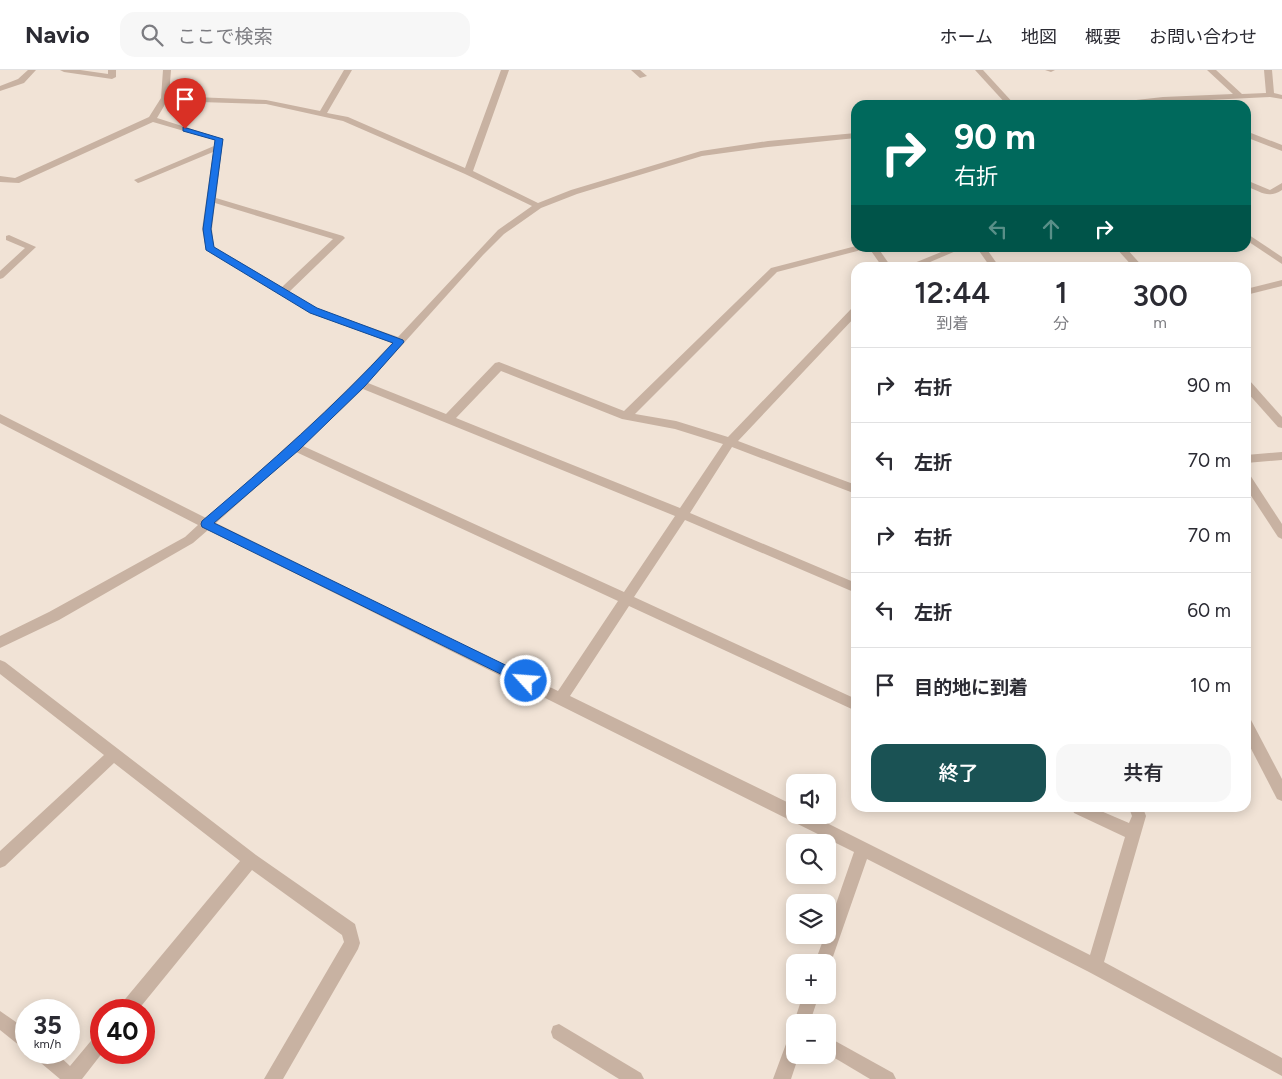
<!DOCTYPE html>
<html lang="ja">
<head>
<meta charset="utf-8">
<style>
  :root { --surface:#fff; --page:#f7f7f7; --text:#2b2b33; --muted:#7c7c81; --line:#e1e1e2; --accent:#1a5254 }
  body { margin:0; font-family:Figtree,"Noto Sans JP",sans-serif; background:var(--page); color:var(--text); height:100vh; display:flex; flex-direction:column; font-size:19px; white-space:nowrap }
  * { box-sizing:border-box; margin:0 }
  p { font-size:16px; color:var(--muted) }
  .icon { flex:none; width:28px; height:28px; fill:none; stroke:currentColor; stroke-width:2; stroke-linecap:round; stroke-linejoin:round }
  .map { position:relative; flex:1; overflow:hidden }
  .panel { position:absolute; left:851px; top:192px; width:400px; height:550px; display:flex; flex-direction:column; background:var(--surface); border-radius:15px; box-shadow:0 2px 12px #0003 }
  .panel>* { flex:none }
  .hud { position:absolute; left:851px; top:30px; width:400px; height:152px; border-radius:15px; box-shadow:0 2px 12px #0003; background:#00695c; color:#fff; overflow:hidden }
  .tools { position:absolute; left:786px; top:704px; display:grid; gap:10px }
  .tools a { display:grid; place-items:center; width:50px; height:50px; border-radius:10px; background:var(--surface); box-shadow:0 2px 12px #0003; font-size:25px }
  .speed { position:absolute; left:15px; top:929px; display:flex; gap:10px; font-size:25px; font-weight:700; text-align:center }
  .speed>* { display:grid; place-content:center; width:65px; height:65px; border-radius:50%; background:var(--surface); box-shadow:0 2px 12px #0003; line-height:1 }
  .speed small { font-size:12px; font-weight:400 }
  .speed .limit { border:8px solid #d22; background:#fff; color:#111 }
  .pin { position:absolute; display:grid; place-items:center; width:42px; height:42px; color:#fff; margin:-51px -21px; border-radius:50% 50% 50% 0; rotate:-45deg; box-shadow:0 0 5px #0007 }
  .pin .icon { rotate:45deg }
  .me { position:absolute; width:55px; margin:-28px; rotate:296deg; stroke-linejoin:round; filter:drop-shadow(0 0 4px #0008) }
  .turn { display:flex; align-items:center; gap:18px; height:105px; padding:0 20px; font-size:22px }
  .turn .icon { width:65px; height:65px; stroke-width:2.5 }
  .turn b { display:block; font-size:35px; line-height:42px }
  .lanes { display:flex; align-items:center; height:48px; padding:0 20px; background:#0003; justify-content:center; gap:25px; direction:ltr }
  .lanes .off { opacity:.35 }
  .eta { display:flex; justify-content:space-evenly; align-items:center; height:85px; text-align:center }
  .eta b { font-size:30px; font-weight:600; line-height:35px }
  .cta { display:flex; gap:10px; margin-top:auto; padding:10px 20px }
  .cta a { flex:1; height:58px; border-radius:15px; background:var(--accent); color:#fff; font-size:20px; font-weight:600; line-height:58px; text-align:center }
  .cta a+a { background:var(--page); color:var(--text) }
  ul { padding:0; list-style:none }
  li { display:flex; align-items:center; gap:15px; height:75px; padding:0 20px; border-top:1px solid var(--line) }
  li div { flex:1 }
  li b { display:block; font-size:19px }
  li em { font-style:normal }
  header { display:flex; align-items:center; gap:30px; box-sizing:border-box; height:70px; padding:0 25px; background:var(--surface); border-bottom:1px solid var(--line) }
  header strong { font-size:24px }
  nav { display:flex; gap:28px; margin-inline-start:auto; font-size:18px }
  .search { width:350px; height:45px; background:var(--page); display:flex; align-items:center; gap:12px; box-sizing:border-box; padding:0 18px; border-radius:15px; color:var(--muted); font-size:19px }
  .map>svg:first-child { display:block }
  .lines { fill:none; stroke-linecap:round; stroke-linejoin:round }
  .minor { fill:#c8b2a2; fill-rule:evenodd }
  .route { fill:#1a73e8; stroke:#114b97 }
</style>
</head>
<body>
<header>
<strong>Navio</strong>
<div class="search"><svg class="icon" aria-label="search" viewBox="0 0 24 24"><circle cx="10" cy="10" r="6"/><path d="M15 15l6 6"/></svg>ここで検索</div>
<nav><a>ホーム</a><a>地図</a><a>概要</a><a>お問い合わせ</a></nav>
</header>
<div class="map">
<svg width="1282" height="1009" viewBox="0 0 1282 1009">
  <rect width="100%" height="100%" fill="#f1e3d6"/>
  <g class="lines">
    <g class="minor">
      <path d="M28,0H36L24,13L0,21V16L18,9Z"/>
      <path d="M60,0H80L108,4V0H116V7L112,9L64,2Z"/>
      <path d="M163,0H171L169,26L266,30L320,41L344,0H352L327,43L348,47L465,98L501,0H509L473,101L538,133L571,120L701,81L768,71L856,63V68L768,77L702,86L577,124L541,138L504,164L483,185L368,313L446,344L495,293L499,292L624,341L771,198L856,176V178H862L861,180L777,202L635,344L676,351L728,367L852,238L856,237V246L738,371L856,415V424L732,377L690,443L856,513V523L685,450L634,527L856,629V641L629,536L570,626L795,736V745H811L1090,885L1125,767L1074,743L1072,738H1094L1129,753L1132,746L1129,738H1143L1146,746L1104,892L1282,988V1006L1089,902L867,789L829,898L828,892H815L825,865H828V857L854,782L208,460L193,473L59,550L0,578V566L49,542L185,467L198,455L0,353V344L206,448C270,392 334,336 392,273L310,243L206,180L202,159L213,82L141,112L138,113L134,110L214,76L215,70L153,52L19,113L0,112V106L15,108L149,47L161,28ZM167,31L266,34L343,51L465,104L532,136L498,160L398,267L318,239L289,222L345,168L343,166L216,128L223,69L157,48ZM215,133L333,169L282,217L214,177L212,159ZM501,301L622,349L675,359L723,374L680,438L456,348ZM363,319L675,446L624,522L303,376ZM296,382L618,531L558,621L216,453Z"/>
      <path d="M631,0H640L647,6L640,8Z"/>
      <path d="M975,0H983L1015,35H1007Z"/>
      <path d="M1045,0H1055L1051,2Z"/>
      <path d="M1207,0H1216L1242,24L1266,23L1264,0H1272L1274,23L1282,25V29L1270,27L1105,35L1109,33L1163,27L1233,24Z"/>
      <path d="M1251,63L1282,75V81L1248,68V64Z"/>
      <path d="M1246,110L1270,120L1282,113V120C1268,129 1261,122 1246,116Z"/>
      <path d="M1246,163L1282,187V194L1246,170Z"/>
      <path d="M9,165L36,177L3,208L0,209V201L25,178L6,170V166Z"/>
      <path d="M869,178H878L892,198H883Z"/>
      <path d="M951,178H963L916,198H902Z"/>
      <path d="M977,178H986L1000,198H991Z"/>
      <path d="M1116,178H1126L1144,198H1134Z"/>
      <path d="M1282,210V216L1246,225V219Z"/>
      <path d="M1246,310L1250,311L1282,347V358L1278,357L1246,321Z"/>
      <path d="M1282,382V390L1246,393V385Z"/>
      <path d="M1246,404L1250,405L1282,454V469L1278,467L1246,418Z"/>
      <path d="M0,590L5,592L256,785L355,854L360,873L358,879L283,1009H264L344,872L342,865L252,800L138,940H119L121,934L240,791L114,693L5,796L0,798V781L104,685L0,604Z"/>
      <path d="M1246,648L1251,650L1282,709V731L1277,729L1246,669Z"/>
      <path d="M803,925H819L810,952H795V955L794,952Z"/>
      <path d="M0,941L26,959V978L20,976L0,960Z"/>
      <path d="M559,954L641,1003L644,1009H619L553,968L551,962L553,956Z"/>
      <path d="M101,964V982H103L82,1009H60L35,988L33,982H55L70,996L95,966Z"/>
      <path d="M795,964V985H799L791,1009H773L789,966Z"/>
      <path d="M828,967L893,1003L896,1009H870L828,984Z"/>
    </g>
  </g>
  <path class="route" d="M183,57L223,69L211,159L214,177L317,238L403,270L404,272L365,316L299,380L214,453L530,607L532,611L530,614L526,616L521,614L202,457L201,454L202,451C269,394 334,337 393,273L310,243L206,180L203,159L215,70L183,61Z"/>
</svg>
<div class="tools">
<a><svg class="icon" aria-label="sound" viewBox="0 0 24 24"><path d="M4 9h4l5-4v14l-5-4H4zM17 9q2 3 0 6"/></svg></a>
<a><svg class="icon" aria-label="search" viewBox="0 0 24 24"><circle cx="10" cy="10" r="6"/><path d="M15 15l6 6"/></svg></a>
<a><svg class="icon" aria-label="layers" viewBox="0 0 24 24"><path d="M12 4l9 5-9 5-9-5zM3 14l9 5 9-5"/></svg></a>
<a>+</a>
<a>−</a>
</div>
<div class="speed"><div>35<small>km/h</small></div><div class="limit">40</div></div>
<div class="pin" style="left:185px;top:59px;background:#d93025"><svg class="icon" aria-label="arrive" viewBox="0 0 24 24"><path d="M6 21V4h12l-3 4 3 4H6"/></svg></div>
<svg class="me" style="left:526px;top:611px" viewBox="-20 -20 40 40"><circle r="17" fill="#1a73e8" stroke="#fff" stroke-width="3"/><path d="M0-11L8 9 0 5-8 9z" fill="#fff"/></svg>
<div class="hud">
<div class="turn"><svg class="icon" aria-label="right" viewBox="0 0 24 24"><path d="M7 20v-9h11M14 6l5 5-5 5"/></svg><div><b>90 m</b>右折</div></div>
<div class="lanes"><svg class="icon off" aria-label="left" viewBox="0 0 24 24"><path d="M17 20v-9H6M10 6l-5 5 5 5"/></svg><svg class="icon off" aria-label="ahead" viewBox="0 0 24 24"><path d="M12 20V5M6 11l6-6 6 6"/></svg><svg class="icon" aria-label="right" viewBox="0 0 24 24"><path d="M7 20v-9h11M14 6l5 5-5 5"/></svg></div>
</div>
<section class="panel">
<div class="eta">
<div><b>12:44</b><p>到着</p></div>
<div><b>1</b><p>分</p></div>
<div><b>300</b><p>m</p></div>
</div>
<ul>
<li><svg class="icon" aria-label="right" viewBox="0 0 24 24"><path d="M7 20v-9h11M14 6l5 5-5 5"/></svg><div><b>右折</b></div><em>90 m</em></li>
<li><svg class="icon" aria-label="left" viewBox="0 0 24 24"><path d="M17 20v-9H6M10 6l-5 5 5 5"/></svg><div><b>左折</b></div><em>70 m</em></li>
<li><svg class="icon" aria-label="right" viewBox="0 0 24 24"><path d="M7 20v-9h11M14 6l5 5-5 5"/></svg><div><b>右折</b></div><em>70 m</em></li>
<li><svg class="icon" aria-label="left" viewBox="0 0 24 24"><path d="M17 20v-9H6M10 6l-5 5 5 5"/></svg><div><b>左折</b></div><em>60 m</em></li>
<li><svg class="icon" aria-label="arrive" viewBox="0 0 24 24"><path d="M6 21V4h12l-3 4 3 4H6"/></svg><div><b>目的地に到着</b></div><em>10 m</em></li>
</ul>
<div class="cta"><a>終了</a><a>共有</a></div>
</section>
</div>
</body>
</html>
